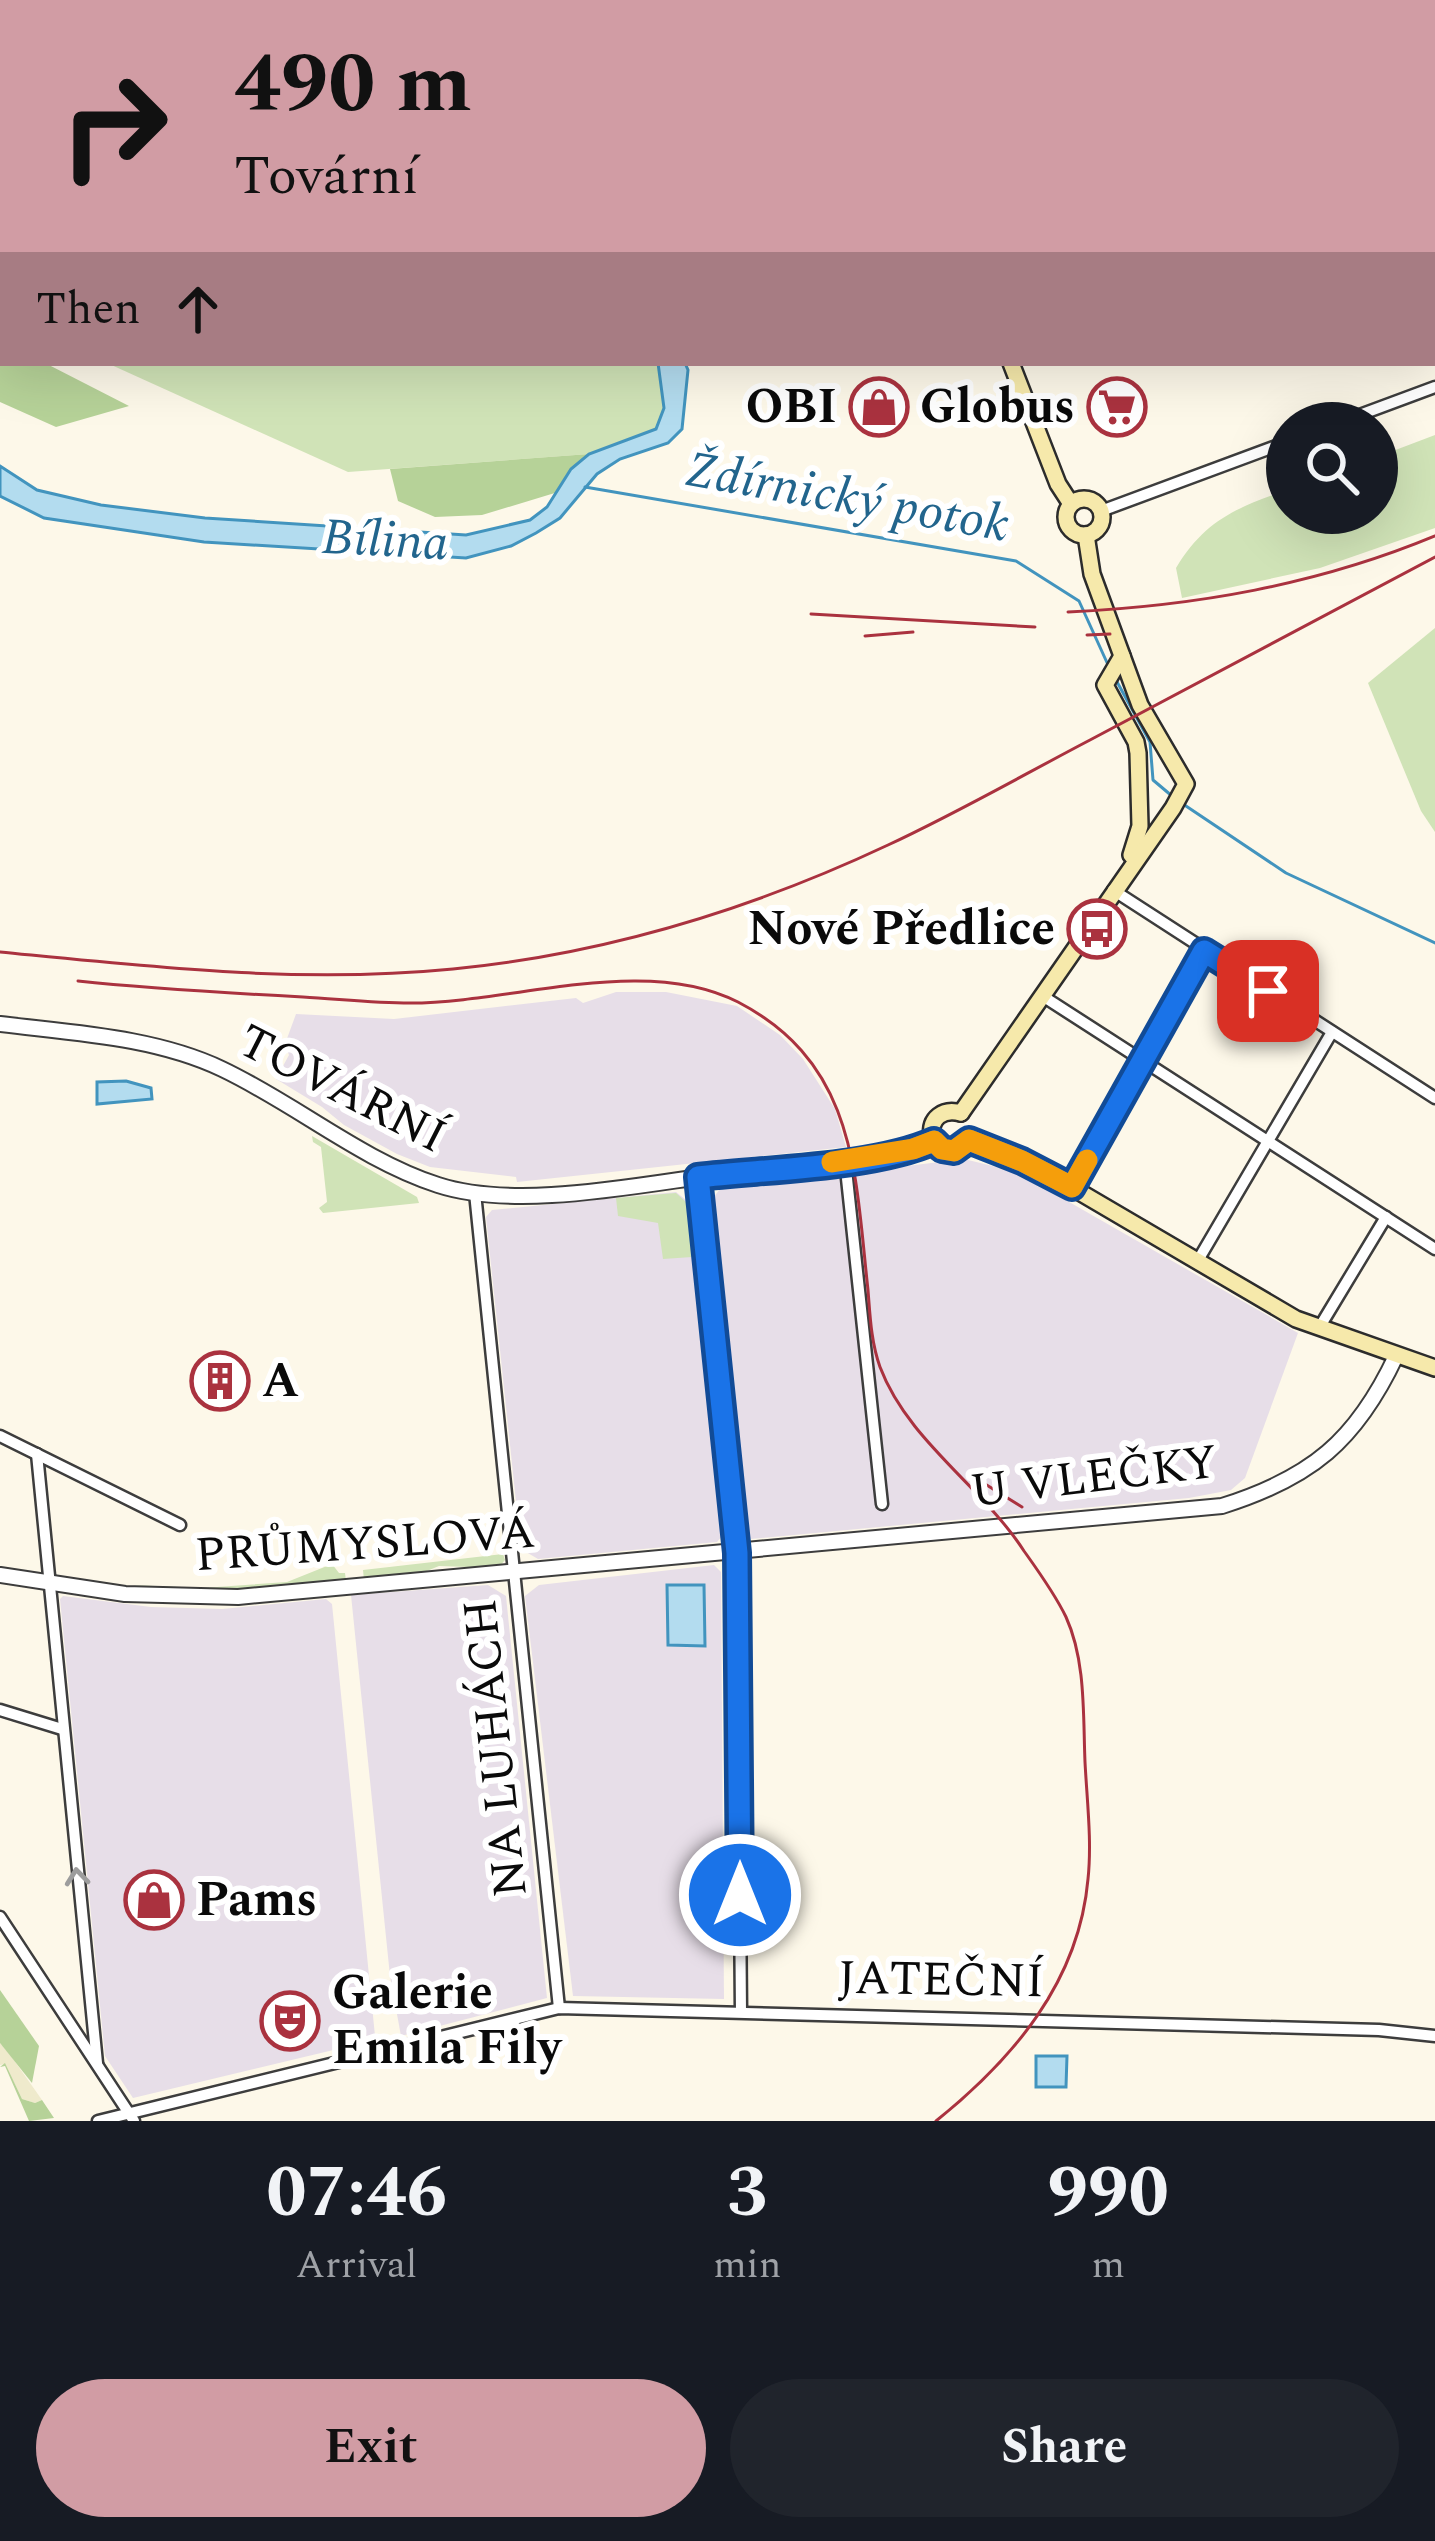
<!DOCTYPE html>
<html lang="en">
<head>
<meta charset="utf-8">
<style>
  :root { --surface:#171b24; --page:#20242c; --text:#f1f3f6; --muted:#9ea1a6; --accent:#d19ca4 }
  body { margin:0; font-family:Spectral,serif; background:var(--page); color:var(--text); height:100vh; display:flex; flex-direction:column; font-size:45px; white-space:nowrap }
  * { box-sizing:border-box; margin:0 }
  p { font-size:39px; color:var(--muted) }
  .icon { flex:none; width:66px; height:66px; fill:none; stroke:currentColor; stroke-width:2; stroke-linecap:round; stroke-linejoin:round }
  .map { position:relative; height:2121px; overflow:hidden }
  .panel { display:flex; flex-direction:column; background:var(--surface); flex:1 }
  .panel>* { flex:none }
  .top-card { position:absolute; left:0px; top:0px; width:1437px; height:366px; box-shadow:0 12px 48px #0002; background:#d19ca4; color:#111; overflow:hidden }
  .buttons { position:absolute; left:1266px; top:402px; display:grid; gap:24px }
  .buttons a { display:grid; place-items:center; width:132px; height:132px; border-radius:50%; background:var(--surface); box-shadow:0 12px 48px #0002; font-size:60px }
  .pin { position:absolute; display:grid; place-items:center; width:102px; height:102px; color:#fff; margin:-51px; border-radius:24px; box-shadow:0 6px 18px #0006 }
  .me { position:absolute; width:132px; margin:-66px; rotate:0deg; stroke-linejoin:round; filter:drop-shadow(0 0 9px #0008) }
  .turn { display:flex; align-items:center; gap:42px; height:252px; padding:0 36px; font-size:54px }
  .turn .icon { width:156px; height:156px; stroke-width:2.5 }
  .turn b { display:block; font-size:84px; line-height:102px }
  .then { display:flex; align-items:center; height:114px; padding:0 36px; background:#0003; gap:24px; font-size:45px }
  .eta { display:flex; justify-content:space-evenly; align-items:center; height:204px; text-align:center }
  .eta b { font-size:72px; font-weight:700; line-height:84px }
  .cta { display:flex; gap:24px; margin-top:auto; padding:24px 36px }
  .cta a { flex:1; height:138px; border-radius:72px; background:var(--accent); color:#111; font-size:48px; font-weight:700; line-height:138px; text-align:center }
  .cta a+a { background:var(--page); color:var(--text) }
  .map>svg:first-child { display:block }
  .industrial { fill:#e7dee8 }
  .farmland { fill:#efeacc }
  .green { fill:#d0e3b7 }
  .forest { fill:#b6d298 }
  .water { fill:#b3dcef; stroke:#4294be; stroke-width:3 }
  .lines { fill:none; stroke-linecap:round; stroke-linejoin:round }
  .stream { stroke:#4294be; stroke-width:3 }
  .minor-casing { stroke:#3d3d3d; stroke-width:15 }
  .tertiary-casing { stroke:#3d3d3d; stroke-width:18 }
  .secondary-casing { stroke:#2c2c2c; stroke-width:20 }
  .minor { stroke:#fff; stroke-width:10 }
  .tertiary { stroke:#fff; stroke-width:14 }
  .secondary { stroke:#f6e9ab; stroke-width:15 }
  .rail { stroke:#aa323f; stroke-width:3 }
  .oneway { stroke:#9d9d9d }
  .route-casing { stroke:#114b97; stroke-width:30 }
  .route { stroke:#1a73e8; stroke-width:21 }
  .slow { stroke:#f59e0b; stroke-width:21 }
  .labels { text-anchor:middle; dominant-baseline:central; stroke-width:12; stroke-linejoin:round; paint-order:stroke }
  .poi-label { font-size:48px; font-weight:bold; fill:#0a0a0a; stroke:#fff; text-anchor:end }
  .street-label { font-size:48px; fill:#0a0a0a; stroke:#fff }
  .water-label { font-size:51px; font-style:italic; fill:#22658d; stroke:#fff }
</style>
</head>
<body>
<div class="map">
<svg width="1435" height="2121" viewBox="0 0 1435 2121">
  <rect width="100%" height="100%" fill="#fdf8e9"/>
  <g class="industrial">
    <path d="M616,992H666L737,1006L780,1035L803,1059L835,1109L846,1147L517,1182L516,1177L430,1167L397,1154L344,1125L322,1107L276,1079L289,1055L285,1044L296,1014L394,1019L576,998L583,1003Z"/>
    <path d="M964,1159L1013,1171L1043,1187L1298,1333L1245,1478L1231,1490L1189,1498L751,1539L746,1534L713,1198L720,1189Z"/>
    <path d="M676,1192L686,1200L723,1535L717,1542L538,1559L521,1549L486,1217L492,1210Z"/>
    <path d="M714,1565L721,1572L724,1999L573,1996L525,1596L539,1585Z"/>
    <path d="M488,1585L506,1596L547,1998L401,2036L390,1976L351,1595Z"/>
    <path d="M63,1596L151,1607L222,1609L326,1599L332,1604L375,2036L371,2041L133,2098L105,2056L60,1599Z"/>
  </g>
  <path class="farmland" d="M0,2043L11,2056L42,2100L35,2103L22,2099L5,2064L0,2065Z"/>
  <g class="green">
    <path d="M317,0H505L507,3H318Z"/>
    <path d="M1080,0H1371L1372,3H1082Z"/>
    <path d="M107,363H658L664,408L656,430L589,454L348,472Z"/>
    <path d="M1435,435V528L1320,568L1182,598L1176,568C1205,520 1236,508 1287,490V513H1377V457Z"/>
    <path d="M1435,628V832L1421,811L1368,683Z"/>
    <path d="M312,1136L417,1197L419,1203L323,1213L319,1208L327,1202L321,1147L313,1142Z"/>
    <path d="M676,1193L686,1202L692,1257L663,1259L658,1223L618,1216L616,1198Z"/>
    <path d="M726,1360L744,1526L739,1527L723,1365Z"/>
    <path d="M708,1362L713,1367L730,1534H727Z"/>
    <path d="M503,1554L505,1560L498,1568L439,1566L417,1575L364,1580L363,1570Z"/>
    <path d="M332,1564L339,1573H345L346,1581L197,1591L132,1585L203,1588L287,1582Z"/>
  </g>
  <g class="forest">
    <path d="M0,340L3,363H45L129,406L56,427L0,402Z"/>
    <path d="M589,454L571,469L558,492L482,515L435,517L398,501L390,469Z"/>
    <path d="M0,1990L39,2046L32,2083L0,2043Z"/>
    <path d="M5,2063L22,2099L35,2103L42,2100L54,2118L29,2121L5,2066L0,2067Z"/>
  </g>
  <g class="water">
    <path d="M658,363H685L688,370L682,429L668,443L620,459L597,474L560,518L536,533L511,546L466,558L204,542L44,518L0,496V466L37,490L101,505L205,518L466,535L530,520L547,507L571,469L589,454L656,429L664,408Z"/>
    <path d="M126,1081L151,1088L152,1099L97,1104V1082Z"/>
    <path d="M667,1585H704L705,1646L668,1645Z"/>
    <path d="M1036,2056H1067L1066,2087H1036Z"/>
  </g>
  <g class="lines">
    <g class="stream">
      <path d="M585,487L1016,561L1079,601L1109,667"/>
      <path d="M1116,680L1150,742L1153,780L1172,796"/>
      <path d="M1180,802L1286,873L1435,943"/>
    </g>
    <defs>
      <g id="minor">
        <path d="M1434,209L1435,212"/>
        <path d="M1338,423L1435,387"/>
        <path d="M1101,511L1287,442"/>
        <path d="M1113,890L1435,1098"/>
        <path d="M1041,995L1435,1249"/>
        <path d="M845,1160L882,1504"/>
        <path d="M698,1177L737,1553L741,2012"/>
        <path d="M1072,1188L1204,951"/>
        <path d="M475,1193L559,2008"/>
        <path d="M1197,1262L1332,1032"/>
        <path d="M1319,1328L1386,1217"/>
        <path d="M0,1436L180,1525"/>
        <path d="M37,1454L97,2063"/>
        <path d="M0,1710L62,1729"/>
        <path d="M0,1917L134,2121"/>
        <path d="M98,2121L559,2008L1379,2030L1435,2036"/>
      </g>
      <g id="tertiary">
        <path d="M0,1024C73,1033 155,1037 222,1069C296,1104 361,1160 438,1185C521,1212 650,1182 737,1172C800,1165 875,1166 934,1140"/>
        <path d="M0,1575L125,1594L238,1597L1222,1506C1311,1478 1356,1441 1396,1356"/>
      </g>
      <g id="secondary">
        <path d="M870,0L871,3"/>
        <path d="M1011,363L1058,484L1071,504"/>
        <circle cx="1084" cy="517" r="18"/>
        <path d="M1122,656L1105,685L1136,742L1138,753L1140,826L1131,855"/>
        <path d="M961,1113L1173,808L1186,784L1140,705L1092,574L1086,535"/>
        <path d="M961,1113C943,1108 929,1118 932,1137L948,1151L959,1149L969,1140"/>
        <path d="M969,1140L1054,1177L1296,1319L1435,1368"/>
      </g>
    </defs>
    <use href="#minor" class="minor-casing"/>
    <use href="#tertiary" class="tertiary-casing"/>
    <use href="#secondary" class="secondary-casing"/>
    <use href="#minor" class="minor"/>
    <use href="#tertiary" class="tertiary"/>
    <use href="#secondary" class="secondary"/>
    <g class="rail">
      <path d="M1068,612C1195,606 1317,585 1435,536"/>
      <path d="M811,614L1035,627"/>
      <path d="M1087,635L1110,634"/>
      <path d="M865,636L913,632"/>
      <path d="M0,952C152,967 300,984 453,969C604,954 752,909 888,845C957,813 1023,775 1090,740C1205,680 1320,619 1435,557"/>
      <path d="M78,981C153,989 227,993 303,997C339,999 374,1003 410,1003C514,1003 644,954 738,1002C857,1064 855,1173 868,1290C870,1315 871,1342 880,1367C908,1441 982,1486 1024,1551C1039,1572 1055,1594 1066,1617C1086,1661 1083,1715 1085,1762C1087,1801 1092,1841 1088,1879C1079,1982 1013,2059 936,2121"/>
      <path d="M977,1479L1022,1507"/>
    </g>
  </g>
  <defs><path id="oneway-chevron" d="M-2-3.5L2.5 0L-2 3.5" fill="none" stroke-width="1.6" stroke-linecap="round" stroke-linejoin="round" transform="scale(3)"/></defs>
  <use class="oneway" href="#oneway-chevron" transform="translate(77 1877) rotate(-96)"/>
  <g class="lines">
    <defs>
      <path id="route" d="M740,1895L737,1553L698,1177C766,1169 873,1168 934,1141L942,1149L954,1151L969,1140L1022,1161L1072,1187L1204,951L1268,991"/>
    </defs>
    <use href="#route" class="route-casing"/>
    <use href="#route" class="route"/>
    <path class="slow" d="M832,1162L913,1149L934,1141L942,1149L954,1151L969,1140L1022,1161L1072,1187L1087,1160"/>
  </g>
  <defs>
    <symbol id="shop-ring" viewBox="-11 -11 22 22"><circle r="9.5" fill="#fff" stroke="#aa323f" stroke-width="1.5"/><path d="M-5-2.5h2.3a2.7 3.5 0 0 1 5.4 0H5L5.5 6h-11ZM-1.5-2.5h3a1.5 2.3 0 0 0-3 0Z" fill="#aa323f"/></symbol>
    <symbol id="supermarket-ring" viewBox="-11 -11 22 22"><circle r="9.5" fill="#fff" stroke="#aa323f" stroke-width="1.5"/><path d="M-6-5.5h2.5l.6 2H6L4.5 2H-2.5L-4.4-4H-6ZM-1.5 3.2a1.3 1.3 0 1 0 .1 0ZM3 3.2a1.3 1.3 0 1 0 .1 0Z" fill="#aa323f"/></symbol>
    <symbol id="bus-ring" viewBox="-11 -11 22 22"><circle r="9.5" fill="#fff" stroke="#aa323f" stroke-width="1.5"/><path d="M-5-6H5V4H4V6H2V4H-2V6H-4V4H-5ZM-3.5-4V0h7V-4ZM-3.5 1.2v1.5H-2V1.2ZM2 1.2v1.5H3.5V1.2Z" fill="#aa323f"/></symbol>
    <symbol id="building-ring" viewBox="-11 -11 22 22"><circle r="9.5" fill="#fff" stroke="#aa323f" stroke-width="1.5"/><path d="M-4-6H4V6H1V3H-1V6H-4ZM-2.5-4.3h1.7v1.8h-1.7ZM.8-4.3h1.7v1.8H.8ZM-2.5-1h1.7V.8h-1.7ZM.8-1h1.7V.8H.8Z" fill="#aa323f"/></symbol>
    <symbol id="theatre-ring" viewBox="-11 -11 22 22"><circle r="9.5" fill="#fff" stroke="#aa323f" stroke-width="1.5"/><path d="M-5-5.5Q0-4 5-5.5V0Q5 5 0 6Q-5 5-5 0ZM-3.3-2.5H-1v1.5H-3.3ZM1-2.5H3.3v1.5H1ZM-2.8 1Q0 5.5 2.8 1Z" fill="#aa323f"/></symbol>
  </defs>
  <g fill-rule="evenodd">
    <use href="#shop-ring" x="846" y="374" width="66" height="66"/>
    <use href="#supermarket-ring" x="1084" y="374" width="66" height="66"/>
    <use href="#bus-ring" x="1064" y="896" width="66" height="66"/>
    <use href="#building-ring" x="187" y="1348" width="66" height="66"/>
    <use href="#shop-ring" x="121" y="1867" width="66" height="66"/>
    <use href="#theatre-ring" x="257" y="1988" width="66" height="66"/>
  </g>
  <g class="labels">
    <g class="poi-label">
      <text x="837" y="407">OBI</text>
      <text x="1075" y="407">Globus</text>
      <text x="1055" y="929">Nové Předlice</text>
      <text x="262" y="1381" text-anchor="start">A</text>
      <text x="196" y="1900" text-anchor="start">Pams</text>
      <text x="332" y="1993" text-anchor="start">Galerie<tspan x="332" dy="55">Emila Fily</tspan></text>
    </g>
    <g class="street-label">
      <text transform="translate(342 1089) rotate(27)">TOVÁRNÍ</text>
      <text transform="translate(1094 1477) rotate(-7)">U VLEČKY</text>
      <text transform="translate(365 1544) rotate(-4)">PRŮMYSLOVÁ</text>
      <text transform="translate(496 1748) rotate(-96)">NA LUHÁCH</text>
      <text transform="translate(941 1980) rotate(1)">JATEČNÍ</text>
    </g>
    <g class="water-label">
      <text transform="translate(847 498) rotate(10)">Ždírnický potok</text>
      <text transform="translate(385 541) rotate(3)">Bílina</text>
    </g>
  </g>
</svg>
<div class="buttons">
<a><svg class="icon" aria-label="search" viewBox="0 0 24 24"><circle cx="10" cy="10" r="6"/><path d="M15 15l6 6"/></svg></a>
</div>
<div class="pin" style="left:1268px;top:991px;background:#d93025"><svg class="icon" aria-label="arrive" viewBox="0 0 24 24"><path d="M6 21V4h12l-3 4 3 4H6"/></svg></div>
<svg class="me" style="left:740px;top:1895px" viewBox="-20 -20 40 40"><circle r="17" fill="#1a73e8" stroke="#fff" stroke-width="3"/><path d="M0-11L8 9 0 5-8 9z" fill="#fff"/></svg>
<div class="top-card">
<div class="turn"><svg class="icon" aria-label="right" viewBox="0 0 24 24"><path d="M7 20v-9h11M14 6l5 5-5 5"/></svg><div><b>490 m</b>Tovární</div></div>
<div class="then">Then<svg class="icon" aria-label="ahead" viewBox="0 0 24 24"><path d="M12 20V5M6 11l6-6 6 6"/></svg></div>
</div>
</div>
<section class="panel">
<div class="eta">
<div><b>07:46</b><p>Arrival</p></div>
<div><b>3</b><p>min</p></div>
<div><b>990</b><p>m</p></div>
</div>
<div class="cta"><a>Exit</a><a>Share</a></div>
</section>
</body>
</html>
